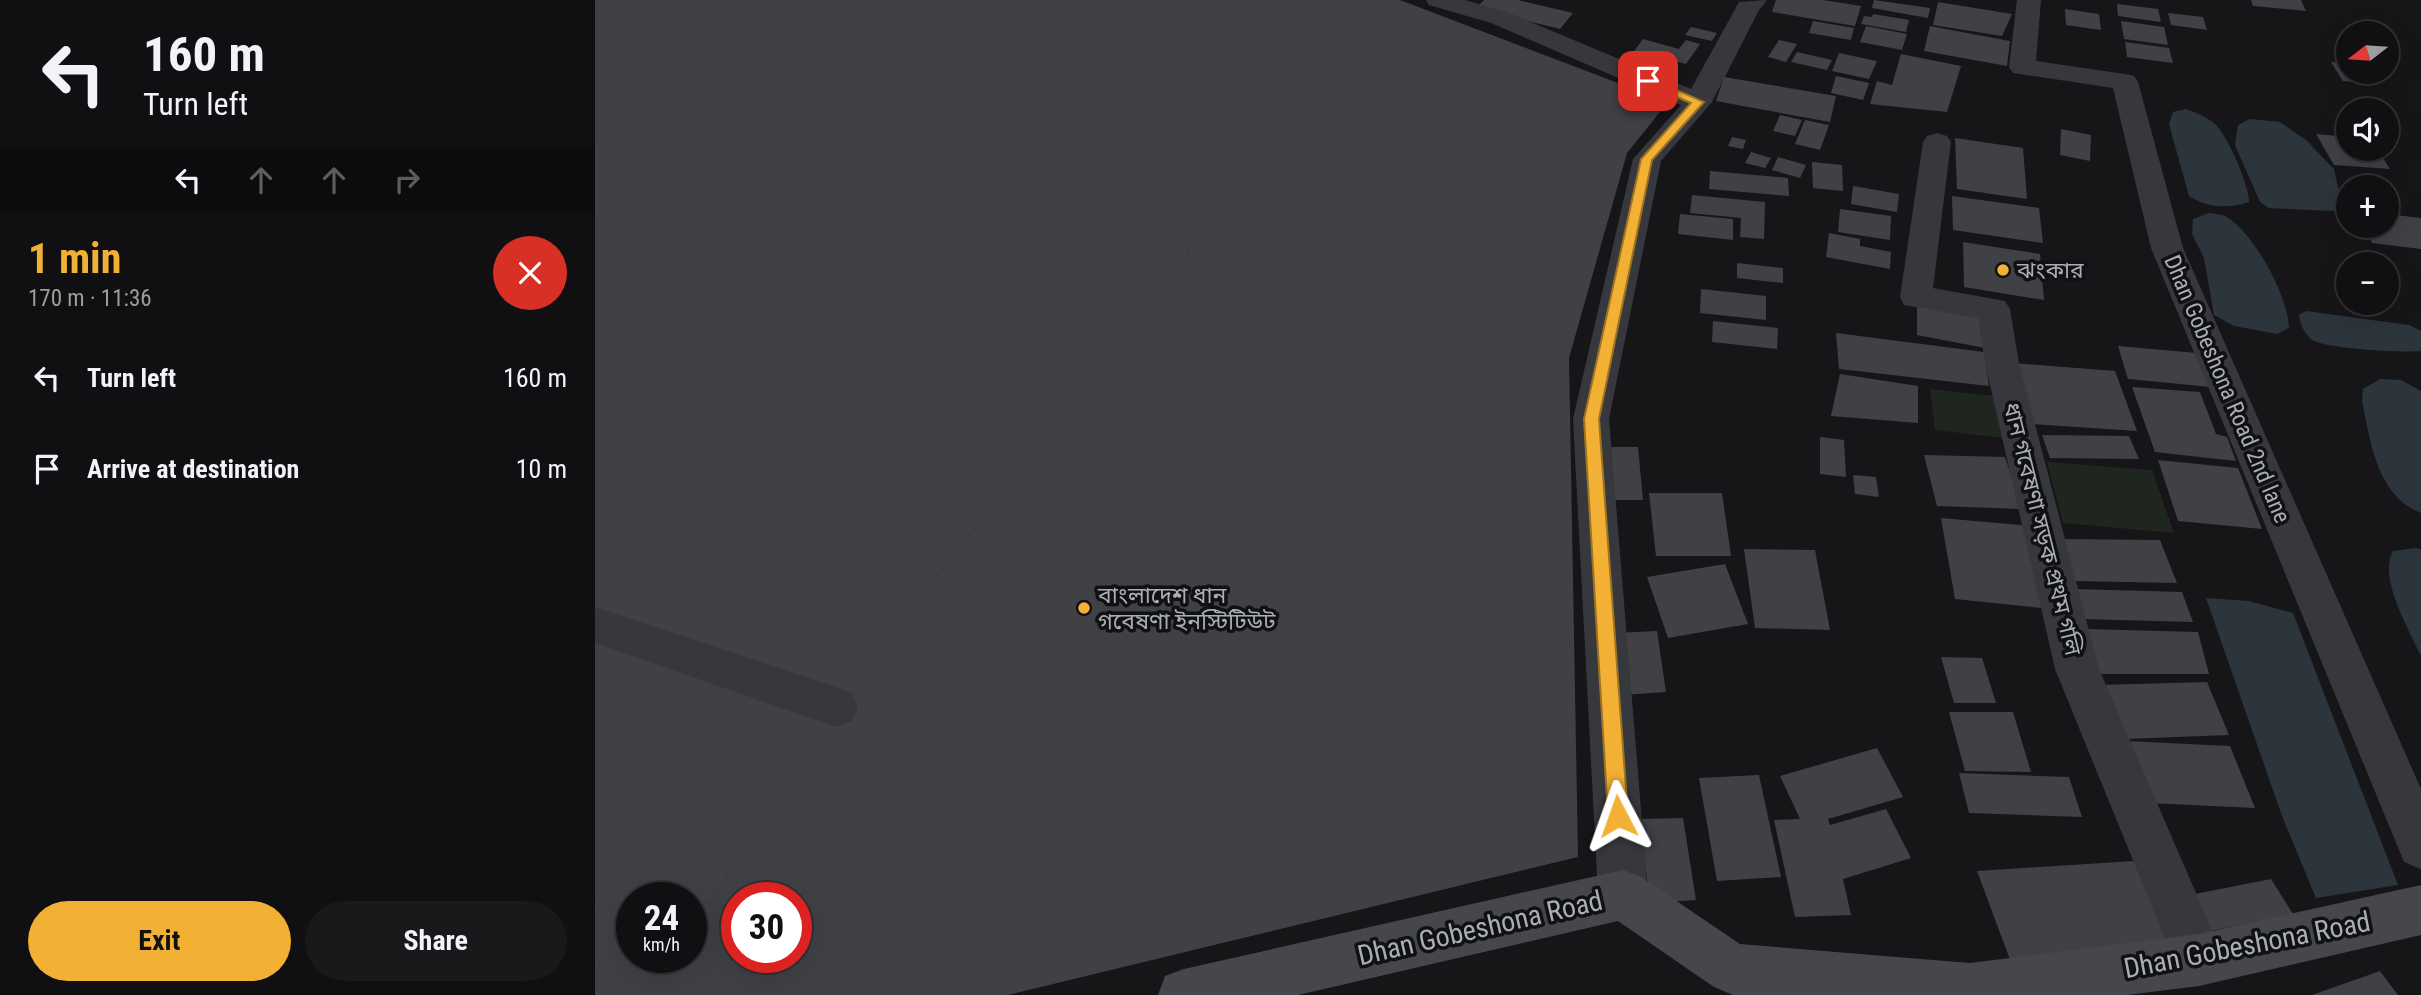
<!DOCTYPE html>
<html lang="en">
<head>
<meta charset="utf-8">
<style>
  :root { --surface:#101012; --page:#19191b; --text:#f1f3f6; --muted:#9c9d9f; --line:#303032; --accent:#f2b134 }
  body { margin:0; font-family:"Roboto Condensed","Noto Sans Bengali",sans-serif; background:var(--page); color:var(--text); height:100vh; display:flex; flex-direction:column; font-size:26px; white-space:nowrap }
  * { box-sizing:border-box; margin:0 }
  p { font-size:23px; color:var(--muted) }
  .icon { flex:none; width:38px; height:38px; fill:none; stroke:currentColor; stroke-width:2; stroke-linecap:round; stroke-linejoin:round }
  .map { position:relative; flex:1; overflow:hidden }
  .panel { display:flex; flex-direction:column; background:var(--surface); width:595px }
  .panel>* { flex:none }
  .guide { background:#101012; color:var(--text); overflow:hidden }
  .needle { width:46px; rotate:253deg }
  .controls { position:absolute; left:1741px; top:21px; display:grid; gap:14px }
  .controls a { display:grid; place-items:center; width:63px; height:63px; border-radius:50%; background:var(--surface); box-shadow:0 7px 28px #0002,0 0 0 2px var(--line); font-size:35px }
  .speed { position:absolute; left:21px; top:882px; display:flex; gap:14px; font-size:35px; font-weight:700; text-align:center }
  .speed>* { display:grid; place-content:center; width:91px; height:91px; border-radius:50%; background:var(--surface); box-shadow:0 7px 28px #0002,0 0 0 2px var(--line); line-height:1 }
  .speed small { font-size:18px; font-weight:400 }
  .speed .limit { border:10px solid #d22; background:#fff; color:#111 }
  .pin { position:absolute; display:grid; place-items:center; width:60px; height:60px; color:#fff; margin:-30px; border-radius:14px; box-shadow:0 4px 10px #0006 }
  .me { position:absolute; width:77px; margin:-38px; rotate:356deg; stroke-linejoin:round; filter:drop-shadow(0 0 5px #0008) }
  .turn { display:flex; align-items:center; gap:24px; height:147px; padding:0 28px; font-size:32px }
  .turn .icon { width:91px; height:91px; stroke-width:2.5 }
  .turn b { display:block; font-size:49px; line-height:60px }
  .lanes { display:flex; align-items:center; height:66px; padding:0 28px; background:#0003; justify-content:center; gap:35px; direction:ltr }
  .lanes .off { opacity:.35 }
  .round { display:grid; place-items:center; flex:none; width:74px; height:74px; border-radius:37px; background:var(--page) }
  .head { display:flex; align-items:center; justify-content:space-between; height:119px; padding:0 28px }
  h1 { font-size:42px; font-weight:700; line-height:52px; color:var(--accent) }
  .action { display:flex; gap:14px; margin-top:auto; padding:14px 28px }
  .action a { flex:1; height:80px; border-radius:42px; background:var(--accent); color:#111; font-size:28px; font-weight:700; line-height:80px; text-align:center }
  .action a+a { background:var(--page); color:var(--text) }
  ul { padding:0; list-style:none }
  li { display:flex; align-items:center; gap:21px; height:91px; padding:0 28px }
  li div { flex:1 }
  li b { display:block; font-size:26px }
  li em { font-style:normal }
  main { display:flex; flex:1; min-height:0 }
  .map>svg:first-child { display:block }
  .green { fill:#1e261f }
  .water { fill:#2c353c }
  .building { fill:#404145; fill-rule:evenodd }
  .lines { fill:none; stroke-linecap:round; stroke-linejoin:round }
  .path-far2 { stroke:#3d3f44; stroke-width:3.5; stroke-dasharray:2.5 3.5; stroke-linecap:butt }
  .path-far1 { stroke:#3d3f44; stroke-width:4.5; stroke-dasharray:3.5 5; stroke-linecap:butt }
  .path { stroke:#3d3f44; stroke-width:5; stroke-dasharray:4.5 6; stroke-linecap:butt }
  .street { fill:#37383d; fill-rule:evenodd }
  .secondary { fill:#45474d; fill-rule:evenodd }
  .route { fill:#f2b134; stroke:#9d7322; stroke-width:2 }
  .poi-dot { fill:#f2b134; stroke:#111113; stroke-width:2.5 }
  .labels { text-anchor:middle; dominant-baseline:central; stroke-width:7; stroke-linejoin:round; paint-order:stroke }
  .poi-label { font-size:23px; fill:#a8adb8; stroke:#111113; text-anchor:start }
  .street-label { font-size:23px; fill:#a8adb8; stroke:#111113 }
  .near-street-label { font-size:28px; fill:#a8adb8; stroke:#111113 }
</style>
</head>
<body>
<main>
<section class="panel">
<div class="guide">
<div class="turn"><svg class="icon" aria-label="left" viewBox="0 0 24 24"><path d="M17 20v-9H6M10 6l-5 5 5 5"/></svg><div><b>160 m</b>Turn left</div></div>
<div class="lanes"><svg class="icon" aria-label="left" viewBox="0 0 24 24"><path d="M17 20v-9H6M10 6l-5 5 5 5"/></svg><svg class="icon off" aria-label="ahead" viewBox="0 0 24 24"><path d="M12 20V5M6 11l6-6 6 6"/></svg><svg class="icon off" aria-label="ahead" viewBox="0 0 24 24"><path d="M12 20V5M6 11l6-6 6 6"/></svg><svg class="icon off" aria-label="right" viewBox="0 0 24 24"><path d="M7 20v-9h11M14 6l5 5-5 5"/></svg></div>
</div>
<div class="head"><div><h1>1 min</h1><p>170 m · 11:36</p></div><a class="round" style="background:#d93025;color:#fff"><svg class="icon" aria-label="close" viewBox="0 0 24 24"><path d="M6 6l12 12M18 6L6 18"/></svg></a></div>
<ul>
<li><svg class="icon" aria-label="left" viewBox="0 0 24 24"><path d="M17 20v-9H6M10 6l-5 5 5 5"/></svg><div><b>Turn left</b></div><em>160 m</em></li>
<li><svg class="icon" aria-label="arrive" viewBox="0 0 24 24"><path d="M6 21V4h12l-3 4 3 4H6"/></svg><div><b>Arrive at destination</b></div><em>10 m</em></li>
</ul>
<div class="action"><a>Exit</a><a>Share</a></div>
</section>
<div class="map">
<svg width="1826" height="995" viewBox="0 0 1826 995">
  <rect width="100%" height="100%" fill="#161618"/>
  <g class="green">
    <path d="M1335,389L1400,396L1408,438L1340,430Z"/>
    <path d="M1452,462L1557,470L1579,533L1468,523Z"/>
  </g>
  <g class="water">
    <path d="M1591,109C1601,113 1613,117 1621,125C1633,137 1654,185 1654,202C1633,209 1612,208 1594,196L1574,124L1578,112Z"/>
    <path d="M1655,119L1685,122L1711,140L1739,169L1743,188L1753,203L1752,209L1735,211L1674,208L1665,202L1640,145L1643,125Z"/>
    <path d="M1614,213C1619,214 1626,214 1630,216C1659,232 1693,296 1694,328L1682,334L1639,326L1619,315L1609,258L1597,234L1598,219Z"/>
    <path d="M1711,311L1814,325L1826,331V351C1808,353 1728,349 1716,339C1709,333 1705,324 1704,315Z"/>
    <path d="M1785,379L1806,380L1826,391V513C1782,496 1775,441 1767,401L1768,389Z"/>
    <path d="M1820,548L1826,549V656C1814,629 1783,578 1798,551Z"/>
    <path d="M1611,598L1654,601L1698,613L1803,885L1721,898L1687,816Z"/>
  </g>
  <g class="building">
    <path d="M0,0H805L1073,102L1032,153L974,358L983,857L413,995H0ZM37,898H96V957H37ZM142,898H201V957H142Z"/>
    <path d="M889,0H923L978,13L965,29L881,8Z"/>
    <path d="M1181,0H1228L1266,6L1260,26L1177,12Z"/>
    <path d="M1279,0L1335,8L1333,18L1277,8Z"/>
    <path d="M1656,0H1706L1711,11L1658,6Z"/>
    <path d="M1343,2L1417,14L1407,36L1338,25Z"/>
    <path d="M1522,4L1563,9L1566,22L1523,16Z"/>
    <path d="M1470,9L1504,14L1506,30L1471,25Z"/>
    <path d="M1573,13L1608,17L1612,30L1576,25Z"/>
    <path d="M1278,14L1314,20L1311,32L1266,24L1269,16L1277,17Z"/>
    <path d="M1218,21L1259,28L1256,40L1214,33Z"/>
    <path d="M1526,21L1569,27L1573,45L1529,39Z"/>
    <path d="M1271,26L1312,34L1307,50L1265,42Z"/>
    <path d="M1335,26L1415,41L1412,66L1329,51Z"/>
    <path d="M1096,27L1122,33L1117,41L1090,35Z"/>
    <path d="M1048,39L1084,49L1091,40L1105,44L1091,64L1039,51Z"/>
    <path d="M1184,40L1202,44L1191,62L1173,57Z"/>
    <path d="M1530,42L1574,48L1578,63L1532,57Z"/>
    <path d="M1202,52L1237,60L1232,70L1196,62Z"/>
    <path d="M1244,53L1282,61L1274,79L1237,71Z"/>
    <path d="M1306,54L1366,66L1352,112L1275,104L1282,81L1297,85Z"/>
    <path d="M1736,62L1754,63V72H1772L1780,83L1748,81Z"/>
    <path d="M1241,76L1274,83L1268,100L1236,93Z"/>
    <path d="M1129,77L1241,96L1235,122L1121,101Z"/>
    <path d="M1185,115L1207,120L1200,136L1178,131Z"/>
    <path d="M1210,120L1234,125L1225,150L1200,144Z"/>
    <path d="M1466,129L1496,135L1495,161L1465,155Z"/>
    <path d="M1721,134L1754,137V149H1782L1795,169L1739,165Z"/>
    <path d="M1137,137L1151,140L1148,149L1133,146Z"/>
    <path d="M1360,138L1428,148L1432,199L1362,189Z"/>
    <path d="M1156,152L1176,158L1170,168L1150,163Z"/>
    <path d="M1183,157L1211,165L1205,178L1177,170Z"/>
    <path d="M1217,162L1247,165L1248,191L1218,188Z"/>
    <path d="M1115,171L1193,178L1194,196L1114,189Z"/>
    <path d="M1258,186L1304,194L1302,212L1256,204Z"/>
    <path d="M1097,195L1170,202L1169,239L1145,237L1146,218L1095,213Z"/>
    <path d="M1357,196L1444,208L1448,243L1358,230Z"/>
    <path d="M1245,209L1296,216L1295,240L1243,232Z"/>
    <path d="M1085,214L1138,219V240L1083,234Z"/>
    <path d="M1792,214L1826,218V249L1777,243L1769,226H1792Z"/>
    <path d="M1234,233L1265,239V246L1296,252L1295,269L1231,257Z"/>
    <path d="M1368,242L1445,254L1449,300L1369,287Z"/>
    <path d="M1142,263L1188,268V283L1142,278Z"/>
    <path d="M1106,289L1171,296V320L1105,313Z"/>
    <path d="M1322,301L1388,311L1390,348L1322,335Z"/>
    <path d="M1118,321L1183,328L1182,349L1117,342Z"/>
    <path d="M1241,333L1389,352L1394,386L1244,369Z"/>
    <path d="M1523,346L1602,353L1616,387L1533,379Z"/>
    <path d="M1418,363L1520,371L1542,431L1436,424Z"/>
    <path d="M1245,374L1323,386V423L1236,416Z"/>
    <path d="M1537,387L1605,392L1621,434L1632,437L1641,461L1560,452Z"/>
    <path d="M1447,435L1534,436L1544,459L1455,458Z"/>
    <path d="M1225,437L1249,440L1251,477L1225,474Z"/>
    <path d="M1015,447H1043L1048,500H1019Z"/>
    <path d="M1329,455L1410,457L1427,509L1342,506Z"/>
    <path d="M1563,460L1643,468L1667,529L1583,521Z"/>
    <path d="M1258,475L1281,477L1284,497L1260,494Z"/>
    <path d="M1054,493H1127L1136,556H1061Z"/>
    <path d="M1346,518L1437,526L1456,609L1360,599Z"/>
    <path d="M1464,539L1565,540L1582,583L1479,581Z"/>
    <path d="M1149,549L1220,550L1235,630L1160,628Z"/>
    <path d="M1130,564L1153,624L1073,638L1052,577Z"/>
    <path d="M1479,589L1587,592L1598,622L1486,619Z"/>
    <path d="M1491,629L1603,632L1614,674H1501Z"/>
    <path d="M1062,631L1071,692L1028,695L1020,633Z"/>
    <path d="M1346,657L1387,658L1401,703H1359Z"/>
    <path d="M1612,682L1634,735L1529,739L1505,685Z"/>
    <path d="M1354,712H1418L1436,772L1370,771Z"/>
    <path d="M1531,741L1635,746L1660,808L1553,803Z"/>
    <path d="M1282,748L1308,797L1233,819L1235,825L1291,809L1316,858L1248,879L1256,915L1200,917L1179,820L1205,819L1185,776Z"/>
    <path d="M1364,773L1474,777L1487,817L1374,813Z"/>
    <path d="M1164,775L1186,877L1122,881L1104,778Z"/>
    <path d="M1088,818L1101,900L1055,903L1045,819Z"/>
    <path d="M1539,861L1571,939L1417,965L1382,871Z"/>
    <path d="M1676,879L1698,914L1606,933L1585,897Z"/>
    <path d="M1785,971L1803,995H1717Z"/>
  </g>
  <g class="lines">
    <g class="path-far2">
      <path d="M502,0L365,105L663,171"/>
      <path d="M593,252L782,31"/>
    </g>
    <path class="path-far1" d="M341,577L530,343L576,273L595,251"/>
    <g class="path">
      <path d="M265,672L343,575"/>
      <path d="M96,930L218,743"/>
      <path d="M69,972L79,957"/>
    </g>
    <g class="street">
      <path d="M831,0H870L914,13L1096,89L1144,2L1172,0L1164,10L1117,102L1066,161L1014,419L1053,895L1046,913L1028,920L1010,913L1003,895L978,419L1038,159L1086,105L896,23L834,5Z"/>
      <path d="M1422,0H1446L1441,61L1530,74L1539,76L1543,82L1588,248L1826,789V869L1809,862L1556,248L1518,88L1418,73L1414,67Z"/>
      <path d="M1342,133L1352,136L1356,142L1338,288L1410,301L1415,309L1424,363L1504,669L1630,960L1622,978L1604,986L1586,978L1460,669L1390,363L1383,318L1309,305L1305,297L1328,142L1332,136Z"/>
      <path d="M0,607L241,687L257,693L263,707L257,721L241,727L0,643Z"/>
    </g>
    <path class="secondary" d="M1028,870L1046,877L1145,944L1375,963L1604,934L1826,885V935L1604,986L1532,995H1138L1119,987L1023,921L703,995H563L570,976L589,969Z"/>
  </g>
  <path class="route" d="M1049,79H1057L1109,102L1057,160L1004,419L1033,816L1030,823L1023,826L1016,823L1013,816L989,419L1046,159L1096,103L1049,84Z"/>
  <g class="poi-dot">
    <circle cx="1408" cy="270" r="7"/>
    <circle cx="489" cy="608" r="7"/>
  </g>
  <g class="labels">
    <g class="poi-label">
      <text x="1422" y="270">ঝংকার</text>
      <text x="503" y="595">বাংলাদেশ ধান<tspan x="503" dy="26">গবেষণা ইনস্টিটিউট</tspan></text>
    </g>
    <g class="street-label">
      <text transform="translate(1632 389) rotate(67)">Dhan Gobeshona Road 2nd lane</text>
      <text transform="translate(1447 529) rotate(76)">ধান গবেষণা সড়ক প্রথম গলি</text>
    </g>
    <g class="near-street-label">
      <text transform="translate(885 928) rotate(-13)">Dhan Gobeshona Road</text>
      <text transform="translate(1652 945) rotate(-11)">Dhan Gobeshona Road</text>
    </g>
  </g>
</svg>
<div class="controls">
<a><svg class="needle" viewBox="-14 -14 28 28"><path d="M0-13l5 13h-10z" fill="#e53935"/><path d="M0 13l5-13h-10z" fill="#9c9d9f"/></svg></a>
<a><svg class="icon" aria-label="sound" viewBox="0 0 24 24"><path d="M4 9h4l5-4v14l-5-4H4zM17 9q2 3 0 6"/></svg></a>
<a>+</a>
<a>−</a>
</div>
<div class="speed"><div>24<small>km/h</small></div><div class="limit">30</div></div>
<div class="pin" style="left:1053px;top:81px;background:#d93025"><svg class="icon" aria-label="arrive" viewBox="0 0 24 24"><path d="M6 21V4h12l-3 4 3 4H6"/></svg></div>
<svg class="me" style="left:1023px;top:816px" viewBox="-20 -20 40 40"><path d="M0-17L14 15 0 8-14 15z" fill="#f2b134" stroke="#fff" stroke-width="4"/></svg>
</div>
</main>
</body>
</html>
